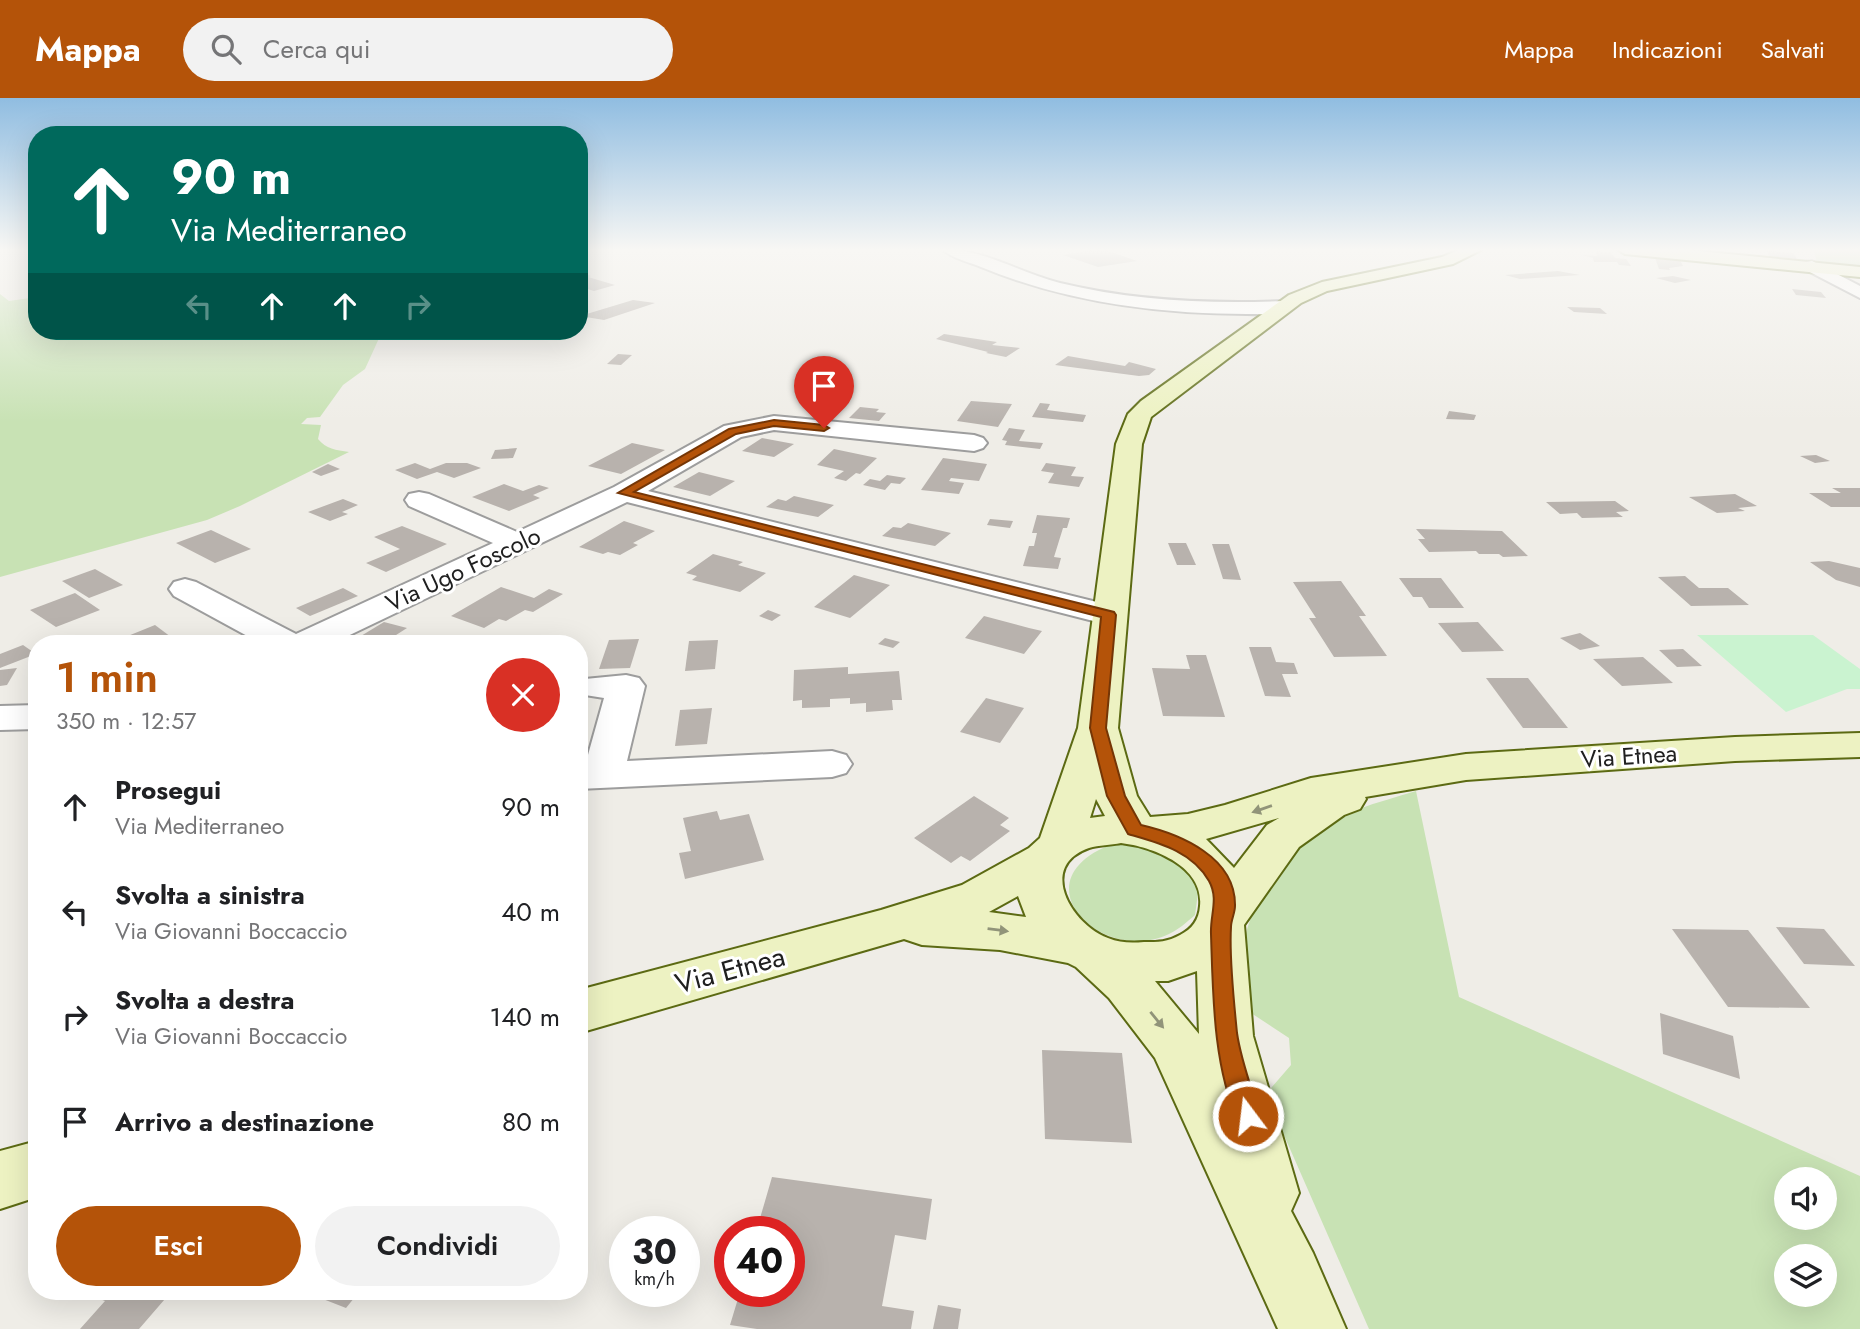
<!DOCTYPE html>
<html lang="it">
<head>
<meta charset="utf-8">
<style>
  :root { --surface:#fff; --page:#f2f2f2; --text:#202124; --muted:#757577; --accent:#b45309 }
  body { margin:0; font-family:Jost,sans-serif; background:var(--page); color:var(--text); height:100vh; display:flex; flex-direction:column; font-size:26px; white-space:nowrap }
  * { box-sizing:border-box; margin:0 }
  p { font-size:23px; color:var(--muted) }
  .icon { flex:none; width:38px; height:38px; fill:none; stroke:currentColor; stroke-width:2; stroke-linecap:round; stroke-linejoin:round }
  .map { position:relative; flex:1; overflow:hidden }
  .drawer { position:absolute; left:28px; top:537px; width:560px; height:665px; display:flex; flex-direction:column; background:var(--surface); border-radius:28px; box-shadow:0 7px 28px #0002 }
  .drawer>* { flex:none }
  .hud { position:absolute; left:28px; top:28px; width:560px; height:214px; border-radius:28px; box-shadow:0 7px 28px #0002; background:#00695c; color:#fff; overflow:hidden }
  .fabs { position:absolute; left:1774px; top:1069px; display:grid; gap:14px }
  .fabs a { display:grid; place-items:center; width:63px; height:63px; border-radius:50%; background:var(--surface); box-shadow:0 7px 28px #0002; font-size:35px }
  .speed { position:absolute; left:609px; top:1118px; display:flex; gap:14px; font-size:35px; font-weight:700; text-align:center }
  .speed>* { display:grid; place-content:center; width:91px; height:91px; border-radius:50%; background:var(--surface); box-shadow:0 7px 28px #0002; line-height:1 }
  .speed small { font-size:18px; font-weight:400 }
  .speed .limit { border:10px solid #d22; background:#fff; color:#111 }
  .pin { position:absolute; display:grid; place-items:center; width:60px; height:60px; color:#fff; margin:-72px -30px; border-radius:50% 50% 50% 0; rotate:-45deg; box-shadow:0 0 7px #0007 }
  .pin .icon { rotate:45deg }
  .me { position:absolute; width:77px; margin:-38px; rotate:345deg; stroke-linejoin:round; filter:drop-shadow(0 0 5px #0008) }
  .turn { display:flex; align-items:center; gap:24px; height:147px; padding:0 28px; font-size:32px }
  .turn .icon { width:91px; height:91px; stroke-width:2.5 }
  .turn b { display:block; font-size:49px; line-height:60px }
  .lanes { display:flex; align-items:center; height:66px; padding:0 28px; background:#0003; justify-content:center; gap:35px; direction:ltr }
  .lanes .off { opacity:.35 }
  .round { display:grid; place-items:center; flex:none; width:74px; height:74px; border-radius:37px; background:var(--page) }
  .head { display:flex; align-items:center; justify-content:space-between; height:119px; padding:0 28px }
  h1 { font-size:42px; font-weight:600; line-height:52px; color:var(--accent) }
  .cta { display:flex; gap:14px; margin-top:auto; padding:14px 28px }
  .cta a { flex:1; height:80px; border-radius:42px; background:var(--accent); color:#fff; font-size:28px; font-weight:600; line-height:80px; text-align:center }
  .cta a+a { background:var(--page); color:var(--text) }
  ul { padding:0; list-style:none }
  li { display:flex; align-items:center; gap:21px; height:105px; padding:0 28px }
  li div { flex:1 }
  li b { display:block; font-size:26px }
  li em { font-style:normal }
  header { display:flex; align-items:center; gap:42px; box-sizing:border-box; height:98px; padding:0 35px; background:var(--accent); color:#fff }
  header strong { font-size:33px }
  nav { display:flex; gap:38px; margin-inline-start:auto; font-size:24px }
  .search { width:490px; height:63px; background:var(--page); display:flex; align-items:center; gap:18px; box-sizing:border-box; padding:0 24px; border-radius:38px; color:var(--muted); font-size:26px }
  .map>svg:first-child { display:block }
  .grass { fill:#c8e2b4; fill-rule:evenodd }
  .park { fill:#caf3d0 }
  .building { fill:#b8b2ad }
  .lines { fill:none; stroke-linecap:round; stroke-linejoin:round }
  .street-casing { stroke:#9d9d9d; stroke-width:4 }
  .secondary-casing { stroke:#5c6a13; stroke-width:4 }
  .street { fill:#fff; fill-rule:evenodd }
  .secondary { fill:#edf2c2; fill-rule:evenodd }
  .oneway { fill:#919479 }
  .route { fill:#b45309; stroke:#753606; stroke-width:2 }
  .labels { text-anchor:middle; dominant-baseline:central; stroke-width:6; stroke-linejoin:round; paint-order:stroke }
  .street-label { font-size:24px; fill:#202020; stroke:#fff }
  .near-street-label { font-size:28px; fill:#202020; stroke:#fff }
</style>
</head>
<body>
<header>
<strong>Mappa</strong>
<div class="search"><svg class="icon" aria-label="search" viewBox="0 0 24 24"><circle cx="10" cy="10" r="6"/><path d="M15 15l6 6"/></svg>Cerca qui</div>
<nav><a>Mappa</a><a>Indicazioni</a><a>Salvati</a></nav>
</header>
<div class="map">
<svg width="1860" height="1231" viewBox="0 0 1860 1231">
  <rect width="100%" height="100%" fill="#efede7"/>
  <g class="grass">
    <path d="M1814,151H1860V171L1817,166Z"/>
    <path d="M0,196L9,203L37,199V233H380L381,236L365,271L343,287L320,319L307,320L301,326L321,327L318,341C326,351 336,352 349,354L240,408L207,422L0,479Z"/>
    <path d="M1416,693L1459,899L1860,1078V1231H1369L1266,996L1291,967L1289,940L1245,911C1244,895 1241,878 1242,862C1245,796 1300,735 1359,711C1377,704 1397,699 1416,693ZM1787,1082H1825V1120H1787ZM1787,1158H1825V1197H1787Z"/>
    <path d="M1115,745H1138L1183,765L1199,788L1195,817C1187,824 1178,832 1169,836C1101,869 1014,781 1115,745Z"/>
  </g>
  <path class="park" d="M1813,537L1860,571V591H1847L1786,614L1697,537Z"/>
  <g class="building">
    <path d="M1097,151H1103L1137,163L1098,169L1063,157Z"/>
    <path d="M1766,152L1793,155L1797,161L1769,158Z"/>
    <path d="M1596,153L1610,154L1615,160L1626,161L1631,168L1619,167L1617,164H1594L1593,160L1582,157L1597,158Z"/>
    <path d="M1655,160L1680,162L1683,168L1669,170L1670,172L1659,171Z"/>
    <path d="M1558,173L1580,177L1520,181L1505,177Z"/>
    <path d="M579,175L591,178L588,179L615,187L594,193L584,190L579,188Z"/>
    <path d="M1673,178L1691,182L1675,185L1656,180Z"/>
    <path d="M1792,191L1821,194L1826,200L1796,197Z"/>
    <path d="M633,202L655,205L604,222L580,218Z"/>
    <path d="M1567,209L1600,210L1607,216L1574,214Z"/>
    <path d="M944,236L997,244L992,247L1020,250L1006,259L986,255L988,254L936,241Z"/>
    <path d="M618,256L632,257L621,267L607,266Z"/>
    <path d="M1068,258L1125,268L1129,264L1156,271L1149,277L1139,278L1055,267Z"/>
    <path d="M971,303L1012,306L998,329L957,323Z"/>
    <path d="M1040,305L1050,306L1047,312L1086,317L1083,324L1032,319Z"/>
    <path d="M860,309L879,311L876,314L886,315L879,323L849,320Z"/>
    <path d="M1449,313L1464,315L1476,317L1474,322L1446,321Z"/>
    <path d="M1009,330L1025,332L1019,343L1043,345L1040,351L1005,347L1007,343L1002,342Z"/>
    <path d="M762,340L794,346L774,359L742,353Z"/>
    <path d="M632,345L665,352L621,376L588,368Z"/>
    <path d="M517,350L513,360L491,361L495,352Z"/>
    <path d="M834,351L877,360L860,376L856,375L846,383L834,380L844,373L817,367Z"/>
    <path d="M1816,357L1830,363L1815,365L1800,358Z"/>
    <path d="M943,360L987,366L979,383L951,380L949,383L964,385L959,396L921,392Z"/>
    <path d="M415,365L430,371L446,365H467L481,370L454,380L437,374L417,381L395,372Z"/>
    <path d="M1046,365L1076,369L1071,378L1084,379L1079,389L1048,385L1054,375L1041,373Z"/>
    <path d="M328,366L340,371L321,378L312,374Z"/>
    <path d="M699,374L735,383L710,398L673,389Z"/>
    <path d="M887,377L906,380L900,386L891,385L885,392L863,387L870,381L880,383Z"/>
    <path d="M504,386L523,393L539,387L549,390L533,397L540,400L509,413L472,399Z"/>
    <path d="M1832,390H1860V409H1831L1809,395H1841Z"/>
    <path d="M1735,396L1757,408L1738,410L1745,413L1717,415L1689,399Z"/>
    <path d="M794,398L834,407L818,419L766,409L778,401L786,403Z"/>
    <path d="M343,401L358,407L342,414L348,416L330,423L308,414Z"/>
    <path d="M1615,403L1629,413L1616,414L1623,419L1582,420L1577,415L1560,416L1546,404Z"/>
    <path d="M1037,417L1070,420L1067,430H1063L1054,459L1061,460L1058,471L1023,468L1029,448H1034L1037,435H1032Z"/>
    <path d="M990,421L1013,423L1010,430L987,427Z"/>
    <path d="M624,423L655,433L633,445L638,447L620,457L608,454L603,456L579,449Z"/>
    <path d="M908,425L951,435L935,448L882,438L893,429L901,430Z"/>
    <path d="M402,428L447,446L386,474L366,465L400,451L374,439Z"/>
    <path d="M1416,431L1502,433L1528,458L1503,459L1499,456H1479L1476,453L1429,454L1418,441H1425Z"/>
    <path d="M211,432L251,451L215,465L176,445Z"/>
    <path d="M1168,445H1186L1196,467H1177Z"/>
    <path d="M1212,446H1229L1241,482L1223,481Z"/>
    <path d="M713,456L743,464L738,467L766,475L740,494L692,482L697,478L686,475Z"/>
    <path d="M1829,463L1860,470V489L1836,482L1810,464Z"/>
    <path d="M95,471L123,487L89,500L62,483Z"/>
    <path d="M854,477L890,487L850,520L814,509Z"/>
    <path d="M1685,478L1699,490H1728L1749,507L1691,508L1658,479Z"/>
    <path d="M1399,480H1441L1464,510H1429L1422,499H1413Z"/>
    <path d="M1341,483L1366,518H1359L1387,558L1334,559L1309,520H1316L1293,484Z"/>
    <path d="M501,489L534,500L549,491L563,496L533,514L525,512L506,523L499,521L484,530L451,518Z"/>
    <path d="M343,490L358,498L310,518L296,510Z"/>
    <path d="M75,495L100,512L56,529L30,512Z"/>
    <path d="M768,512L781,517L772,523L759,518Z"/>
    <path d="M984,518L1029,530L1042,533L1024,556L965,540Z"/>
    <path d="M384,524L407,530L382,546L351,544Z"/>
    <path d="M1478,524L1504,553L1462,554L1438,525Z"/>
    <path d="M155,527L171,539L152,546H108Z"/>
    <path d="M1580,535L1600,548L1580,552L1560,540Z"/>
    <path d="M885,540L900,544L893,550L878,546Z"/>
    <path d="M639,541L630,570L599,571L609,542Z"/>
    <path d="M718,542L715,571L685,573L689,543Z"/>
    <path d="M23,547L36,556L0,570V556Z"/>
    <path d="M1249,549H1271L1276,564L1294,565L1298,576H1282L1291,599L1265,598Z"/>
    <path d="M1683,551L1702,568L1677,569L1659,552Z"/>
    <path d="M1186,557H1206L1225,619L1163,618L1152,570L1190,571Z"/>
    <path d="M1643,559L1673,585L1622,588L1593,561Z"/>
    <path d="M848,569V576L899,573L902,602H892L893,612L866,614V605L850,606V600L830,601V609L802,610V602L793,603L794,572Z"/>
    <path d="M17,570L7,587L0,588V572Z"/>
    <path d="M1486,580H1528L1568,630H1523Z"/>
    <path d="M986,600L1024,610L1000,645L960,634Z"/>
    <path d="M712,610L707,646L675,648L680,612Z"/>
    <path d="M974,698L1009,720L1000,727L1010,733L970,763L961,758L951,765L914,740Z"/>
    <path d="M717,713L720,722L749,716L764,762L685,781L679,755L691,753L683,720Z"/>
    <path d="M1776,829L1824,831L1855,868L1804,866Z"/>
    <path d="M1672,831L1748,832L1810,910L1728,909Z"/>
    <path d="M1660,915L1733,938L1740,981L1663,956Z"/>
    <path d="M1042,952L1122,955L1132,1045L1045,1041Z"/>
    <path d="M772,1079L932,1101L926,1142L895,1137L882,1208L914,1213L911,1231H757L730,1227L740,1194H789V1134H756Z"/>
    <path d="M81,1194H171L139,1231H80L105,1203Z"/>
    <path d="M305,1194H359L346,1210Z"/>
    <path d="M938,1207L961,1211L958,1231H933Z"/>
  </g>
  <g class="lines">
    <defs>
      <g id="street">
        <path d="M942,151C984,151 1020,175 1060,185C1134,203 1209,206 1284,203L1293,209C1285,219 1260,216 1247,216C1156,216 1066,204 981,169C969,164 951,160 942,151Z"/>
        <path d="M1812,163L1860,188V200L1806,172L1804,168L1806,164Z"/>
        <path d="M774,318L974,337L983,340L987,345L983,350L974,353L774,332L741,339L648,393L1121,510L1126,517L1121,524L1109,527L627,404L331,546H262L174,498L169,491L174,484L185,481L196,484L296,536L493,445L409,408L405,402L409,396L419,394L429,396L517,434L614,389L724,328Z"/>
        <path d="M626,577L639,580L645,588L627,663L832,653L846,657L852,666L846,675L832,679L579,691V665L586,664L604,600L585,597L579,589L585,581Z"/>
        <path d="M37,607V631L0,632V608Z"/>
      </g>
      <g id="secondary">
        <path d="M1461,151H1483L1453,166L1327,193L1301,205L1151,319L1142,346L1118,630L1137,698L1150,719L1188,716L1225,707L1311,680L1466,656L1735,639L1860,635V659L1735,663L1466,682L1365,699L1366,701L1360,711L1344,717L1299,749L1244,827L1253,938L1299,1095L1291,1113L1313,1155L1346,1231H1278L1155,960L1109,900L1076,869L1068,865L1000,852L922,847L904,841L579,935V892L881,812L962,787L1029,750L1040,740L1078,630L1116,346L1128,316L1141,303L1289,197L1322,184L1442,159ZM1096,701L1105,718L1090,720ZM1279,720L1267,727L1234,770L1206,741ZM1121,745C1153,749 1204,768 1200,808C1199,822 1192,831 1180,837C1168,844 1158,844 1144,844C1131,845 1120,845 1108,840C1071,826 1037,768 1089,750C1099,747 1111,747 1121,745ZM1018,798L1026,819L989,814ZM1197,873L1199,936L1155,883H1168Z"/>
        <path d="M1617,151H1678L1860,169V179L1625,156Z"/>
        <path d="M37,1043V1099L0,1111V1053Z"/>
      </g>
    </defs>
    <use href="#street" class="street-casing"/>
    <use href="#secondary" class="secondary-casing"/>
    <use href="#street" class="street"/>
    <use href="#secondary" class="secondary"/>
  </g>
  <defs><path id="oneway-solid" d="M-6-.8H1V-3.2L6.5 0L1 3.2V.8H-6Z" transform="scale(1.75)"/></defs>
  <g class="oneway">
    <use href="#oneway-solid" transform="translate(1262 711) rotate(161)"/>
    <use href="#oneway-solid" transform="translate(998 832) rotate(7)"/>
    <use href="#oneway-solid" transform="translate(1157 922) rotate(51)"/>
  </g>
  <linearGradient id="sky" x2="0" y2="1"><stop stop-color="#90bde1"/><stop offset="0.47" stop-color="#f8f7f4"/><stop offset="1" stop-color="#f8f7f4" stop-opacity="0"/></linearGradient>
  <rect width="1860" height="324" fill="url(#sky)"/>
  <path class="route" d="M774,322L824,327L829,330L824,333L774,328L736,336L634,394L1114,514L1116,517L1106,630L1125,698L1141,727C1180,736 1236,759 1235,808C1235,815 1231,822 1231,829C1229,860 1234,904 1237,935C1241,963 1252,991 1260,1018L1256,1026L1248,1029L1239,1026C1213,969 1213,897 1211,836C1210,817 1219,801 1209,783C1192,753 1159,745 1128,736L1107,698L1090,630L1101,519L618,395L729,331Z"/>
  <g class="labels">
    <g class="street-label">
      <text transform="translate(463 471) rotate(-25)">Via Ugo Foscolo</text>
      <text transform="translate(1629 658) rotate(-4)">Via Etnea</text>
    </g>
    <g class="near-street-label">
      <text transform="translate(730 872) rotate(-15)">Via Etnea</text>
    </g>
  </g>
</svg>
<div class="fabs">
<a><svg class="icon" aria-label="sound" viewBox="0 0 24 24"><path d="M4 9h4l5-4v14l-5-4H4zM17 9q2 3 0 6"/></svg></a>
<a><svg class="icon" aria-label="layers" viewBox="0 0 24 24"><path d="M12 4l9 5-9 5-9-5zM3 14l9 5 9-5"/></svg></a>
</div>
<div class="speed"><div>30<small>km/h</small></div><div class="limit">40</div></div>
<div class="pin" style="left:824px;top:330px;background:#d93025"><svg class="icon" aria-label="arrive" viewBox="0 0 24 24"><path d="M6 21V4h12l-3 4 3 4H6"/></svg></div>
<svg class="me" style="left:1248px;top:1018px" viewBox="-20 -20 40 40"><circle r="17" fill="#b45309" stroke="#fff" stroke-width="3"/><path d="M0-11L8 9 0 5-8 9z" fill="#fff"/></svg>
<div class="hud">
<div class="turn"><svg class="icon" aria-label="ahead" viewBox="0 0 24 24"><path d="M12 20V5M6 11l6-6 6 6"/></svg><div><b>90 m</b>Via Mediterraneo</div></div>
<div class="lanes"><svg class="icon off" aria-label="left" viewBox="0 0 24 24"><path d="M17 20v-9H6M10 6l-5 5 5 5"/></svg><svg class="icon" aria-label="ahead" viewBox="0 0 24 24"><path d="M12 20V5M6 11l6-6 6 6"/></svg><svg class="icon" aria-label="ahead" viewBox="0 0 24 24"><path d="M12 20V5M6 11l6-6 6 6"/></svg><svg class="icon off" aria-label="right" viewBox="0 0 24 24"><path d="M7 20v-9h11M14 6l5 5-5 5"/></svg></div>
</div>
<section class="drawer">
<div class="head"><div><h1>1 min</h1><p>350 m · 12:57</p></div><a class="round" style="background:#d93025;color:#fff"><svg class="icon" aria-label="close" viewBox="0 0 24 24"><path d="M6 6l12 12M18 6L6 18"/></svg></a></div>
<ul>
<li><svg class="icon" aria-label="ahead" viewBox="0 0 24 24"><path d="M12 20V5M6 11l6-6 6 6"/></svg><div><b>Prosegui</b><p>Via Mediterraneo</p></div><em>90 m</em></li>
<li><svg class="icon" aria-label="left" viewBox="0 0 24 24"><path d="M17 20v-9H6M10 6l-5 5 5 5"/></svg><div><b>Svolta a sinistra</b><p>Via Giovanni Boccaccio</p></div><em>40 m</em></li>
<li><svg class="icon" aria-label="right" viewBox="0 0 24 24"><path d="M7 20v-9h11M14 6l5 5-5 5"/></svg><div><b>Svolta a destra</b><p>Via Giovanni Boccaccio</p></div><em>140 m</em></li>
<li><svg class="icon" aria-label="arrive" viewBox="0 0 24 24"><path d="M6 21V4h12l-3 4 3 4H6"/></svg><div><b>Arrivo a destinazione</b></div><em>80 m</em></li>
</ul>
<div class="cta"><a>Esci</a><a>Condividi</a></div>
</section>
</div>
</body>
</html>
